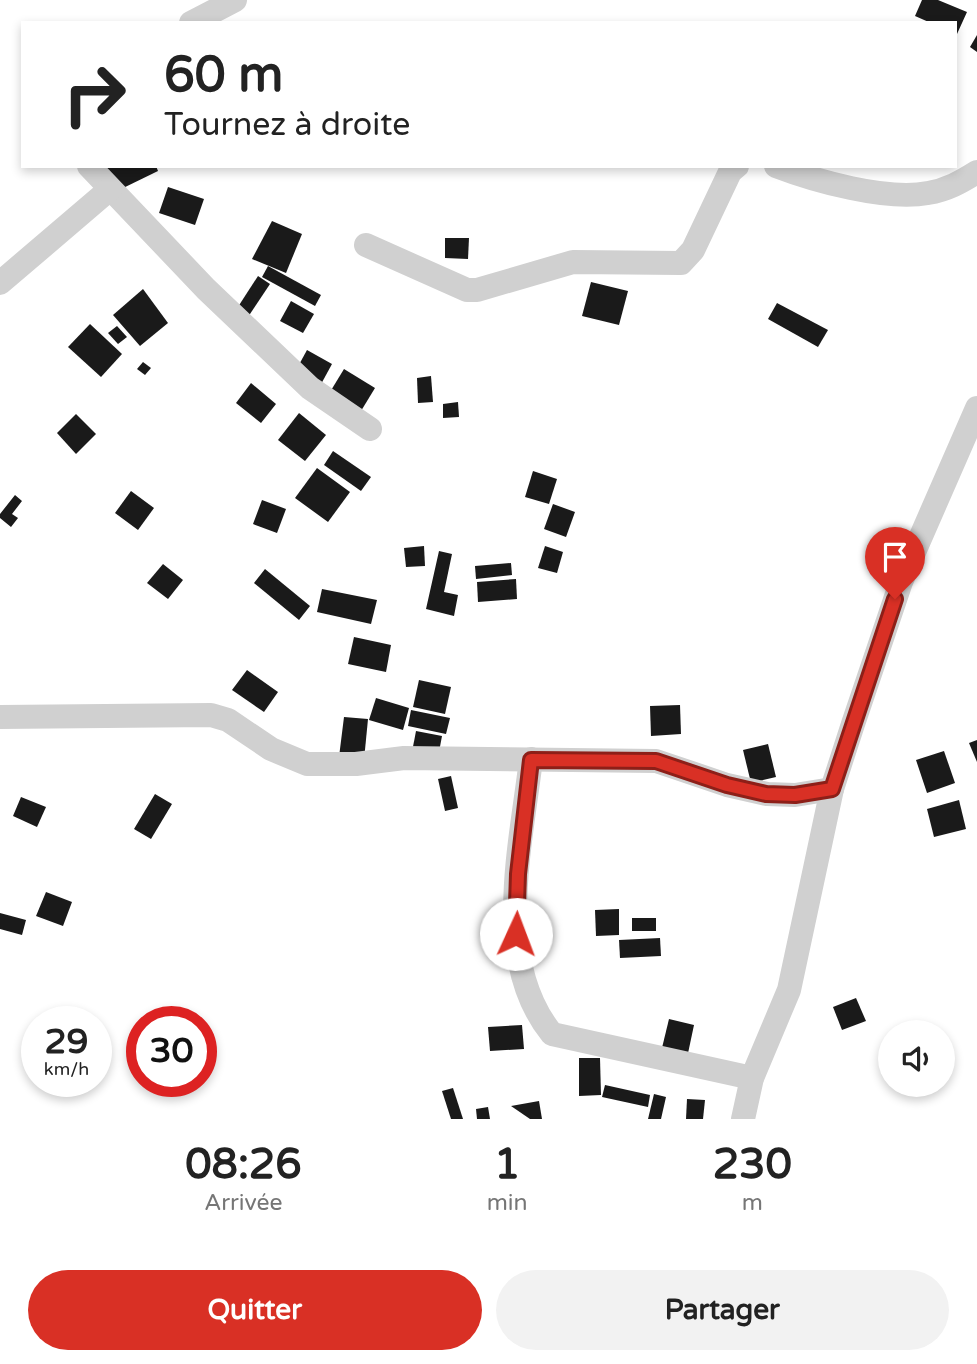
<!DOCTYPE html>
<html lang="fr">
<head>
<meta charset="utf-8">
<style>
  :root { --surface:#fff; --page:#f2f2f2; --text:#222; --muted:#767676; --accent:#d93025 }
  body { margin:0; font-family:"Varela Round",sans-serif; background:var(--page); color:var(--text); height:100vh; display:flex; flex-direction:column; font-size:26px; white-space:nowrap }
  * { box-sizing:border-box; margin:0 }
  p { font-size:23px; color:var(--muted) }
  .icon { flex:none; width:38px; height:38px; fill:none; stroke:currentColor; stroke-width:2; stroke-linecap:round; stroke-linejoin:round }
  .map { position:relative; height:1119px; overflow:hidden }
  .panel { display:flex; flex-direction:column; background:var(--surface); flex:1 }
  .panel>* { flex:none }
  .top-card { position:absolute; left:21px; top:21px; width:936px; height:147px; border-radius:0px; box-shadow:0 4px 10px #0003; background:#fff; color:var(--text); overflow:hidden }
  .buttons { position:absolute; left:878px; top:1020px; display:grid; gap:14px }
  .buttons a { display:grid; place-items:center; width:77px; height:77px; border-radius:50%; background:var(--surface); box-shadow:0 4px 10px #0003; font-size:35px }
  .speed { position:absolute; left:21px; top:1006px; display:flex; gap:14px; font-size:35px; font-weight:700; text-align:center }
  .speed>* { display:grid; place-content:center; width:91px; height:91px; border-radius:50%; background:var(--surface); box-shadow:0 4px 10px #0003; line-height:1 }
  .speed small { font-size:18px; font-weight:400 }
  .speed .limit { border:10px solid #d22; background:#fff; color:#111 }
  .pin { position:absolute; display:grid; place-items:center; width:60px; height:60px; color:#fff; margin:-72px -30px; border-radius:50% 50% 50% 0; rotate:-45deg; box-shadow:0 0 7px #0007 }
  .pin .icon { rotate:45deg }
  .me { position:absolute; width:77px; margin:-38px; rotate:2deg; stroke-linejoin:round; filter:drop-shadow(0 0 5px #0008) }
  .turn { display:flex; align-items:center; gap:24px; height:147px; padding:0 28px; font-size:32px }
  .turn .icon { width:91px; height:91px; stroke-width:2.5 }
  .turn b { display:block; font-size:49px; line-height:60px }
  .eta { display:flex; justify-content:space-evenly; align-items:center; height:119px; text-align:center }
  .eta b { font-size:42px; font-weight:800; line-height:49px }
  .button { display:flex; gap:14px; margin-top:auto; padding:14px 28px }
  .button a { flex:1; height:80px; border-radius:42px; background:var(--accent); color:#fff; font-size:28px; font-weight:800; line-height:80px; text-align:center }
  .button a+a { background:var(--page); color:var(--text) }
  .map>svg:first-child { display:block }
  .building { fill:#1a1a1a }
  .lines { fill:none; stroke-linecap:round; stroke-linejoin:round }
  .minor { stroke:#d0d0d0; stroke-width:24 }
  .route-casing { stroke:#8d1f18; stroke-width:18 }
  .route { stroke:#d93025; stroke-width:12 }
</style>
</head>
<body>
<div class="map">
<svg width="977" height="1119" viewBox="0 0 977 1119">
  <rect width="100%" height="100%" fill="#fff"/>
  <g class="building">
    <path d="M922,0H938L967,12L957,34L956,23H931L915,16Z"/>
    <path d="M977,35V52L970,47Z"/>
    <path d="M105,166H156L158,171L117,191Z"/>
    <path d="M168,187L204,199L195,225L159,213Z"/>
    <path d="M272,221L302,234L286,273L252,259Z"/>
    <path d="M445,238H469L468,259L445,258Z"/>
    <path d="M268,266L321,295L315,306L262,277Z"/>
    <path d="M258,276L270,284L246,320L234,313Z"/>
    <path d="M591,282L628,291L619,325L582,316Z"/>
    <path d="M143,289L168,323L140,346L113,315Z"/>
    <path d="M291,301L314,314L303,333L280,321Z"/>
    <path d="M777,303L828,330L818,347L768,319Z"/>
    <path d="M90,324L122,354L101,377L68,347Z"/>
    <path d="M117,326L127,337L118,344L108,333Z"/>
    <path d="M307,350L332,364L320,386L295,372Z"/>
    <path d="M143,362L151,368L145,375L137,369Z"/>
    <path d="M344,369L375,388L361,411L330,392Z"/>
    <path d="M431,376L433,402L418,403L417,378Z"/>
    <path d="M251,383L276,404L261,423L236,403Z"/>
    <path d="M458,402L459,417L443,418V404Z"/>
    <path d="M299,413L326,435L305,461L278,440Z"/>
    <path d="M76,414L96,434L76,454L57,433Z"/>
    <path d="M333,451L371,477L361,491L324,465Z"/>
    <path d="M317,468L350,492L328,522L295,498Z"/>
    <path d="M533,471L557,479L549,504L525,497Z"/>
    <path d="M131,491L154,508L138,530L115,513Z"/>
    <path d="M15,495L22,501L12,514L18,518L11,527L0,518V514Z"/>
    <path d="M262,500L286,509L277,533L253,524Z"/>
    <path d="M553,504L575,512L566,537L544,529Z"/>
    <path d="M424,546L425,566L406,567L404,548Z"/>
    <path d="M545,546L563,552L557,573L538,568Z"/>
    <path d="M439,551L452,554L444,592L458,595L454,616L426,609Z"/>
    <path d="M511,563L512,575L476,579L475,566Z"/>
    <path d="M163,564L183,580L168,599L147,583Z"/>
    <path d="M265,569L310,606L299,620L254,583Z"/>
    <path d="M516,579L517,599L478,602L477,582Z"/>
    <path d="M322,589L377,600L371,624L317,612Z"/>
    <path d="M354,637L391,645L386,672L348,664Z"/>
    <path d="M247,670L278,692L264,712L232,690Z"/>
    <path d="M419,680L451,687L445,714L413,707Z"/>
    <path d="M376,698L409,708L403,730L369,720Z"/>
    <path d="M680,705L681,734L651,736L650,706Z"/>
    <path d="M411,710L450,718L446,734L408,726Z"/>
    <path d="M344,717L368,719L364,760L339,757Z"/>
    <path d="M416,731L442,736L438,757L412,752Z"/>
    <path d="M977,740V762L969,743Z"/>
    <path d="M768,744L776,777L751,783L743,750Z"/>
    <path d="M944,751L955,783L927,793L916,760Z"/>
    <path d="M451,776L458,808L445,811L438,779Z"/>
    <path d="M155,794L172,804L151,839L134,829Z"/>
    <path d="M21,797L46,807L37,827L13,816Z"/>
    <path d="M959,800L966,829L934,837L927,809Z"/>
    <path d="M46,892L72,902L63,926L36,916Z"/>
    <path d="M619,909V935L596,936L595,910Z"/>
    <path d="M0,913L26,920L22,935L0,929Z"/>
    <rect x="632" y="918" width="24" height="13"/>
    <path d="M660,938L661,956L620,958L619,940Z"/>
    <path d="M856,998L866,1021L842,1030L833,1007Z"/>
    <path d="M669,1019L694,1025L687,1058L661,1052Z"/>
    <path d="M522,1025L524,1049L490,1051L488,1027Z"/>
    <path d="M579,1058H600L601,1095L579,1096Z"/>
    <path d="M605,1085L650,1095L648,1107L602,1097Z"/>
    <path d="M453,1088L463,1119H451L442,1091Z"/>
    <path d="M654,1094L666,1097L661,1119H648Z"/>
    <path d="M687,1099L705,1100L703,1119H686Z"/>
    <path d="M539,1101L542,1119H530L511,1106Z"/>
    <path d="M488,1107L490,1119H477L476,1109Z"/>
  </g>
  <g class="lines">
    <g class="minor">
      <path d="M191,23L235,0"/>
      <path d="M89,166L206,289L310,388L370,429"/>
      <path d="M776,166C815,181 887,201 928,193C947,190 961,182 977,172"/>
      <path d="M366,245L467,290H477L573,262L681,263L693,250L730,172L737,166"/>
      <path d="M0,283L110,189"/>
      <path d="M0,717L211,715L228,720L271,749L307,764H356L404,758L656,761L727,785L767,794L795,795L832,789"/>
      <path d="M531,759C521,846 492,960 552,1034L752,1078"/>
      <path d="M743,1119L752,1078L789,990L832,789L853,724L901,582L977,408"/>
    </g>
  </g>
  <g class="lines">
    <defs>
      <path id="route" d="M516,934L518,874L531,760L656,761L727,785L766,794L795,795L832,789L895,599"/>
    </defs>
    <use href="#route" class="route-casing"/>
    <use href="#route" class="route"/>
  </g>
</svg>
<div class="buttons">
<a><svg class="icon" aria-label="sound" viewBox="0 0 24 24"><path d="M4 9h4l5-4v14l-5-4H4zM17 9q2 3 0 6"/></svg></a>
</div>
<div class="speed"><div>29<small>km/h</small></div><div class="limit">30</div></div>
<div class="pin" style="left:895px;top:599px;background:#d93025"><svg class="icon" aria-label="arrive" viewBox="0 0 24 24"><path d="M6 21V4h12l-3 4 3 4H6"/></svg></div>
<svg class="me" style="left:516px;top:934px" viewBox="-20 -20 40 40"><circle r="19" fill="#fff"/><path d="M0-13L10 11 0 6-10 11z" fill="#d93025"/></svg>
<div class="top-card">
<div class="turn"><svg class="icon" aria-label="right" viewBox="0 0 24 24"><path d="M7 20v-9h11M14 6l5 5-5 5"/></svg><div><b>60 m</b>Tournez à droite</div></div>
</div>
</div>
<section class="panel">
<div class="eta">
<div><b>08:26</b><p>Arrivée</p></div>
<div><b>1</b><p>min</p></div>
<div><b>230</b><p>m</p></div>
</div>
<div class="button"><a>Quitter</a><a>Partager</a></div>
</section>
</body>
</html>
